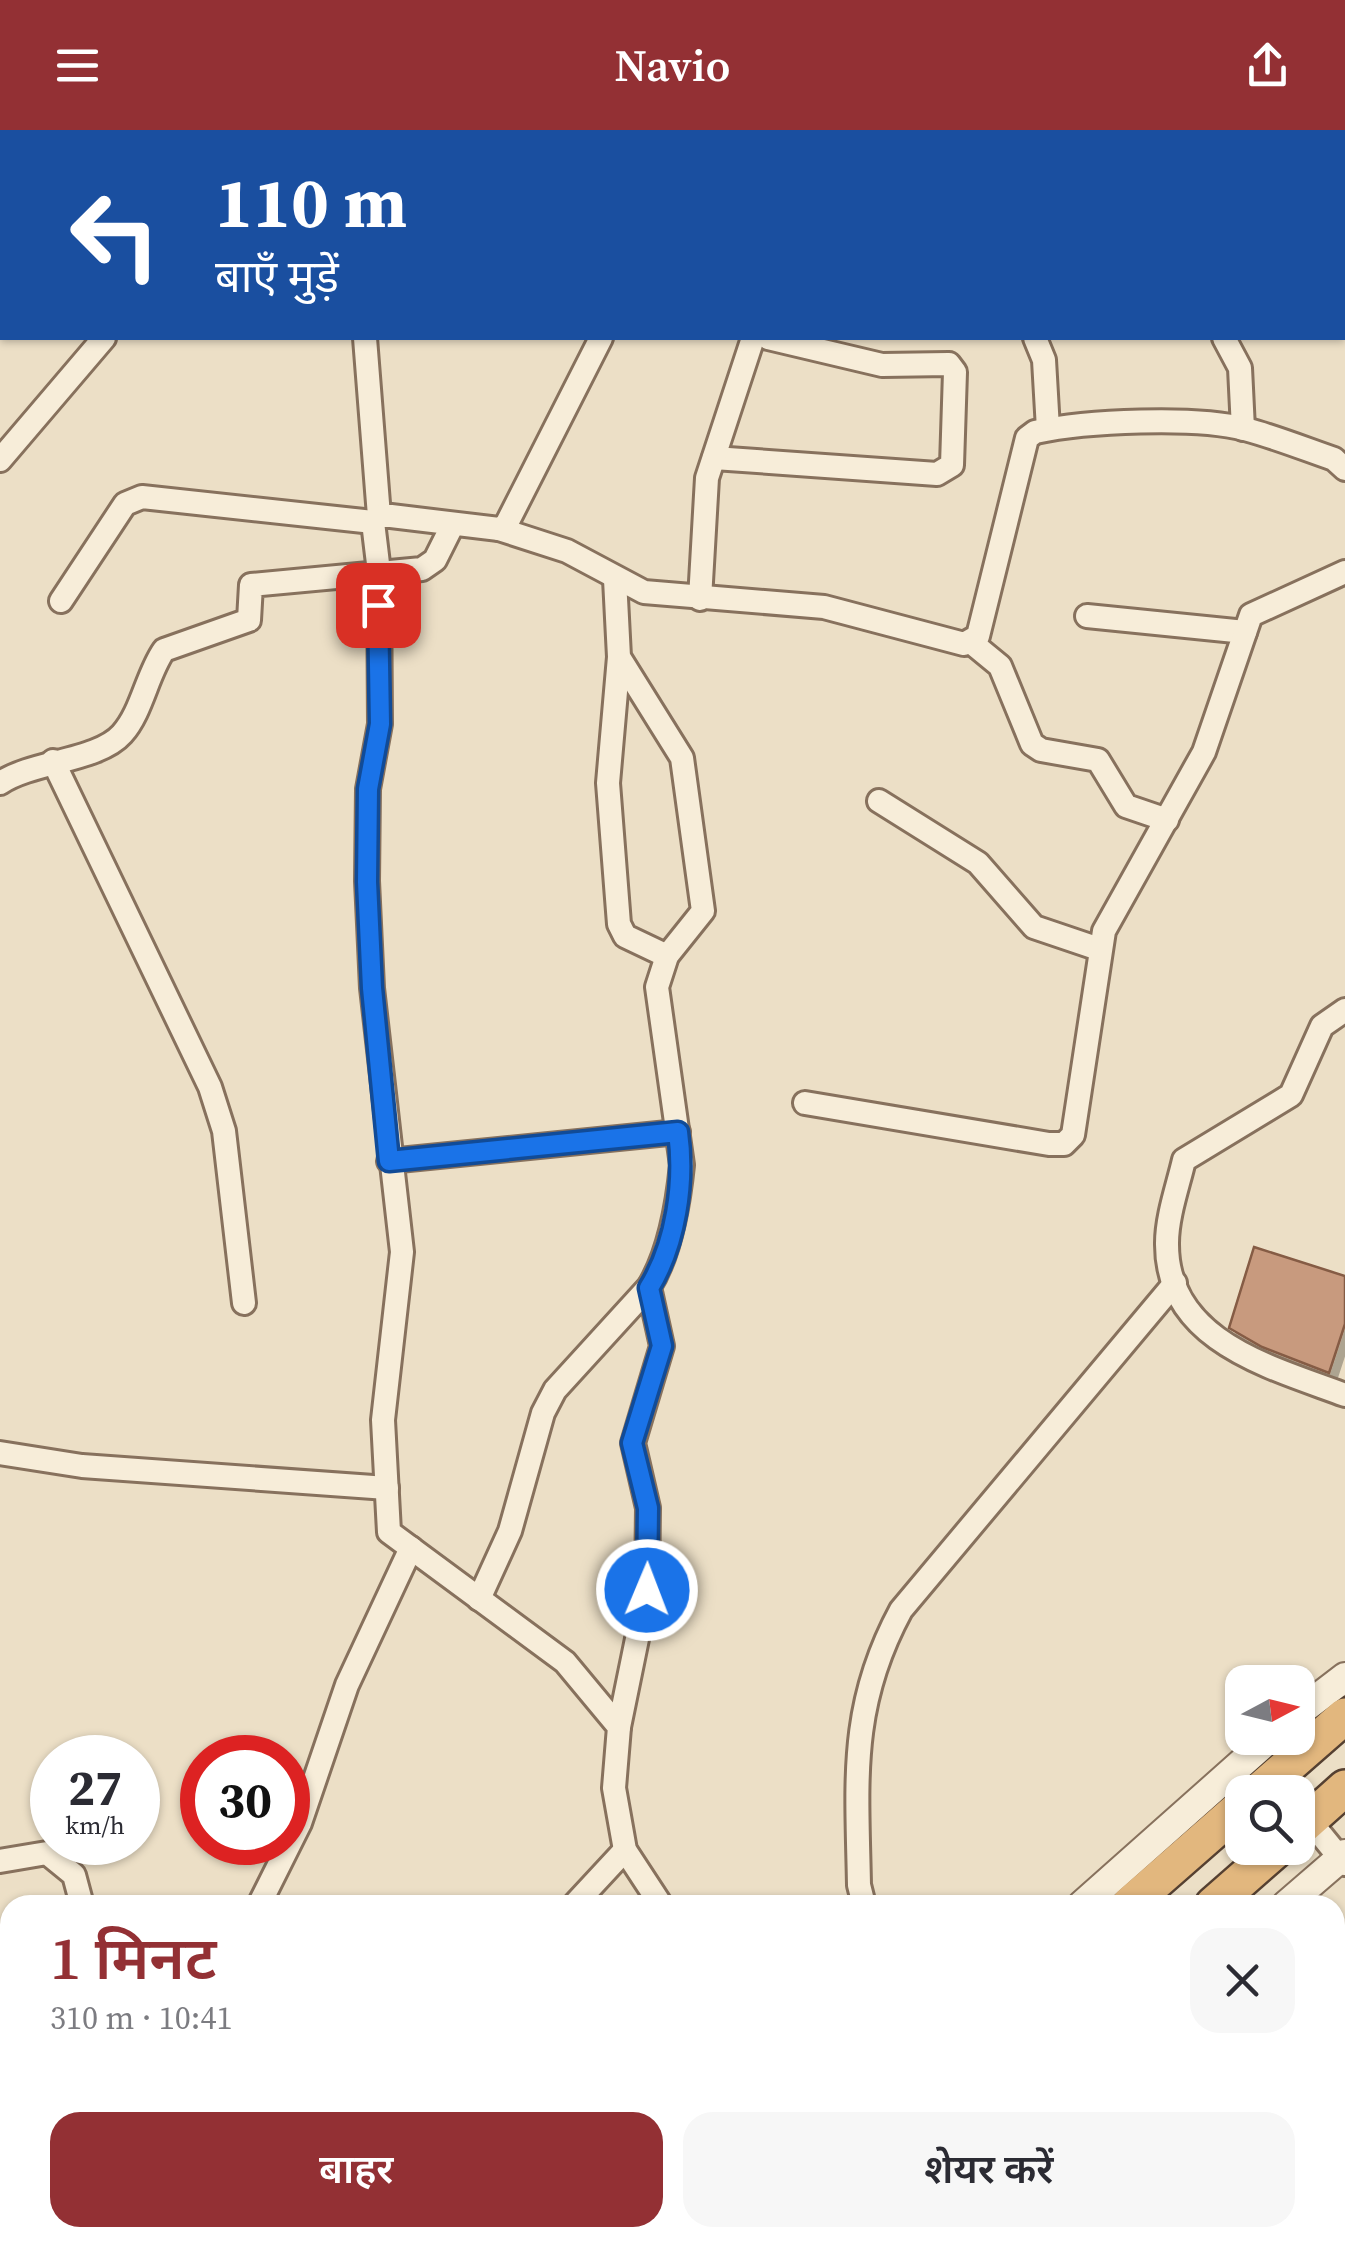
<!DOCTYPE html>
<html lang="hi">
<head>
<meta charset="utf-8">
<style>
  :root { --surface:#fff; --page:#f7f7f7; --text:#2b2b33; --muted:#7c7c81; --accent:#933034 }
  body { margin:0; font-family:"Source Serif 4","Noto Sans Devanagari",serif; background:var(--page); color:var(--text); height:100vh; display:flex; flex-direction:column; font-size:38px; white-space:nowrap }
  * { box-sizing:border-box; margin:0 }
  p { font-size:32px; color:var(--muted) }
  .icon { flex:none; width:55px; height:55px; fill:none; stroke:currentColor; stroke-width:2; stroke-linecap:round; stroke-linejoin:round }
  .map { position:relative; flex:1; overflow:hidden }
  .side { position:absolute; left:0px; top:1765px; width:1345px; height:352px; display:flex; flex-direction:column; background:var(--surface); border-radius:30px 30px 0 0; box-shadow:0 2px 8px #0004 }
  .side>* { flex:none }
  .guide { position:absolute; left:0px; top:0px; width:1345px; height:210px; box-shadow:0 2px 8px #0004; background:#1a4fa0; color:#fff; overflow:hidden }
  .needle { width:65px; rotate:83deg }
  .buttons { position:absolute; left:1225px; top:1535px; display:grid; gap:20px }
  .buttons a { display:grid; place-items:center; width:90px; height:90px; border-radius:20px; background:var(--surface); box-shadow:0 2px 8px #0004; font-size:50px }
  .speed { position:absolute; left:30px; top:1605px; display:flex; gap:20px; font-size:50px; font-weight:700; text-align:center }
  .speed>* { display:grid; place-content:center; width:130px; height:130px; border-radius:50%; background:var(--surface); box-shadow:0 2px 8px #0004; line-height:1 }
  .speed small { font-size:25px; font-weight:400 }
  .speed .limit { border:15px solid #d22; background:#fff; color:#111 }
  .pin { position:absolute; display:grid; place-items:center; width:85px; height:85px; color:#fff; margin:-42px; border-radius:20px; box-shadow:0 5px 15px #0006 }
  .me { position:absolute; width:110px; margin:-55px; rotate:1deg; stroke-linejoin:round; filter:drop-shadow(0 0 8px #0008) }
  .turn { display:flex; align-items:center; gap:35px; height:210px; padding:0 50px; font-size:45px }
  .turn .icon { width:130px; height:130px; stroke-width:2.5 }
  .turn b { display:block; font-size:70px; line-height:85px }
  .round { display:grid; place-items:center; flex:none; width:105px; height:105px; border-radius:30px; background:var(--page) }
  .summary { display:flex; align-items:center; justify-content:space-between; height:170px; padding:0 50px }
  h1 { font-size:60px; font-weight:600; line-height:75px; color:var(--accent) }
  .primary-button { display:flex; gap:20px; margin-top:auto; padding:20px 50px }
  .primary-button a { flex:1; height:115px; border-radius:30px; background:var(--accent); color:#fff; font-size:40px; font-weight:600; line-height:115px; text-align:center }
  .primary-button a+a { background:var(--page); color:var(--text) }
  header { display:flex; justify-content:space-between; align-items:center; height:130px; padding:0 50px; background:var(--accent); color:#fff; font-size:45px; font-weight:600 }
  .map>svg:first-child { display:block }
  .building { fill:#c89a7e; stroke:#855b44; stroke-width:2.5; filter:url(#shadow) }
  .lines { fill:none; stroke-linecap:round; stroke-linejoin:round }
  .minor-casing { stroke:#87715d; stroke-width:28 }
  .tertiary-casing { stroke:#87715d; stroke-width:32 }
  .trunk-casing { stroke:#554031; stroke-width:40 }
  .minor { stroke:#f7edd9; stroke-width:22 }
  .tertiary { stroke:#f7edd9; stroke-width:28 }
  .trunk { stroke:#e2b77e; stroke-width:35 }
  .route-casing { stroke:#114b97; stroke-width:25 }
  .route { stroke:#1a73e8; stroke-width:18 }
</style>
</head>
<body>
<header><svg class="icon" aria-label="menu" viewBox="0 0 24 24"><path d="M4 6h16M4 12h16M4 18h16"/></svg>Navio<svg class="icon" aria-label="share" viewBox="0 0 24 24"><path d="M12 15V3M7 8l5-5 5 5M5 13v7h14v-7"/></svg></header>
<div class="map">
<svg width="1345" height="2117" viewBox="0 0 1345 2117">
  <defs>
    <filter id="shadow"><feDropShadow dx="6" dy="10" stdDeviation="0" flood-color="#0004"/></filter>
  </defs>
  <rect width="100%" height="100%" fill="#ecdfc6"/>
  <path class="building" d="M1254,1117L1345,1146V1194L1329,1243L1262,1217L1229,1198Z"/>
  <g class="lines">
    <defs>
      <g id="minor">
        <path d="M844,0L847,2"/>
        <path d="M1069,0V2"/>
        <path d="M1283,0V2"/>
        <path d="M309,2L312,0"/>
        <path d="M478,2L480,0"/>
        <path d="M702,2L703,0"/>
        <path d="M815,2L816,0"/>
        <path d="M1342,35H1345"/>
        <path d="M365,208L379,386"/>
        <path d="M601,208L506,395L499,399L391,386H379L373,392L379,442L380,594L368,659L367,751L372,858L402,1122L383,1290L389,1402L565,1532L619,1597L614,1658L625,1720L661,1775"/>
        <path d="M1035,208L1044,230L1048,299"/>
        <path d="M1224,208L1240,238L1243,299"/>
        <path d="M714,328L937,344L952,335L955,242L949,234L882,235L768,208"/>
        <path d="M0,330L104,208"/>
        <path d="M499,399L567,421L644,462L824,477L964,514L978,506L1027,308L1035,302C1086,291 1195,286 1245,299C1275,307 1305,319 1334,329L1345,339"/>
        <path d="M700,469L707,348L753,208"/>
        <path d="M61,471L125,374L142,367L373,392"/>
        <path d="M1087,486L1245,502"/>
        <path d="M972,513L1000,536L1032,614L1041,620L1098,630L1126,676L1167,690"/>
        <path d="M619,527L608,653L619,794L625,806L667,826"/>
        <path d="M53,631L210,957L224,1001L244,1173"/>
        <path d="M0,653C33,631 98,631 122,604C142,582 147,544 164,520L249,490L251,455L422,439L435,430L453,394"/>
        <path d="M879,671L978,733L1034,797L1099,819"/>
        <path d="M1345,880L1322,896L1291,965L1184,1030C1178,1056 1167,1086 1167,1113C1166,1211 1270,1237 1345,1265"/>
        <path d="M805,973L1049,1014H1064L1073,1005L1104,801L1204,622L1251,485L1345,442"/>
        <path d="M389,1031L678,1002"/>
        <path d="M0,1323L82,1336L387,1358"/>
        <path d="M479,1469L510,1401L543,1283L555,1260L649,1157C670,1123 678,1075 682,1035L657,857L667,826L703,781L682,628L619,527L615,449"/>
        <path d="M619,1597L647,1460L648,1378L633,1313L662,1216L649,1157"/>
        <path d="M1309,1690L1345,1734"/>
        <path d="M0,1731L47,1723L74,1745L82,1775"/>
        <path d="M259,1775L300,1693L347,1555L411,1418"/>
        <path d="M574,1775L625,1720"/>
        <path d="M864,1775L859,1755C857,1650 849,1576 901,1480L1175,1153"/>
        <path d="M0,2012L10,2004"/>
        <path d="M305,2108L312,2117"/>
        <path d="M172,2117L182,2108"/>
      </g>
      <g id="tertiary">
        <path d="M1298,1583L1345,1547"/>
        <path d="M1082,1775L1270,1608"/>
        <path d="M1286,1775L1345,1724"/>
        <path d="M705,2117L716,2108"/>
        <path d="M895,2117L906,2108"/>
      </g>
      <g id="trunk">
        <path d="M1258,1662L1345,1586"/>
        <path d="M1298,1700L1345,1658"/>
        <path d="M1129,1775L1242,1676"/>
        <path d="M1213,1775L1278,1718"/>
        <path d="M744,2117L755,2108"/>
        <path d="M824,2117L835,2108"/>
      </g>
    </defs>
    <use href="#minor" class="minor-casing"/>
    <use href="#tertiary" class="tertiary-casing"/>
    <use href="#trunk" class="trunk-casing"/>
    <use href="#minor" class="minor"/>
    <use href="#tertiary" class="tertiary"/>
    <use href="#trunk" class="trunk"/>
  </g>
  <g class="lines">
    <defs>
      <path id="route" d="M378,475L380,594L368,659L367,752L372,858L389,1031L678,1002C685,1052 676,1114 649,1158L662,1216L632,1313L648,1378L647,1460"/>
    </defs>
    <use href="#route" class="route-casing"/>
    <use href="#route" class="route"/>
  </g>
</svg>
<div class="buttons">
<a><svg class="needle" viewBox="-14 -14 28 28"><path d="M0-13l5 13h-10z" fill="#e53935"/><path d="M0 13l5-13h-10z" fill="#7c7c81"/></svg></a>
<a><svg class="icon" aria-label="search" viewBox="0 0 24 24"><circle cx="10" cy="10" r="6"/><path d="M15 15l6 6"/></svg></a>
</div>
<div class="speed"><div>27<small>km/h</small></div><div class="limit">30</div></div>
<div class="pin" style="left:378px;top:475px;background:#d93025"><svg class="icon" aria-label="arrive" viewBox="0 0 24 24"><path d="M6 21V4h12l-3 4 3 4H6"/></svg></div>
<svg class="me" style="left:647px;top:1460px" viewBox="-20 -20 40 40"><circle r="17" fill="#1a73e8" stroke="#fff" stroke-width="3"/><path d="M0-11L8 9 0 5-8 9z" fill="#fff"/></svg>
<div class="guide">
<div class="turn"><svg class="icon" aria-label="left" viewBox="0 0 24 24"><path d="M17 20v-9H6M10 6l-5 5 5 5"/></svg><div><b>110 m</b>बाएँ मुड़ें</div></div>
</div>
<section class="side">
<div class="summary"><div><h1>1 मिनट</h1><p>310 m · 10:41</p></div><a class="round"><svg class="icon" aria-label="close" viewBox="0 0 24 24"><path d="M6 6l12 12M18 6L6 18"/></svg></a></div>
<div class="primary-button"><a>बाहर</a><a>शेयर करें</a></div>
</section>
</div>
</body>
</html>
